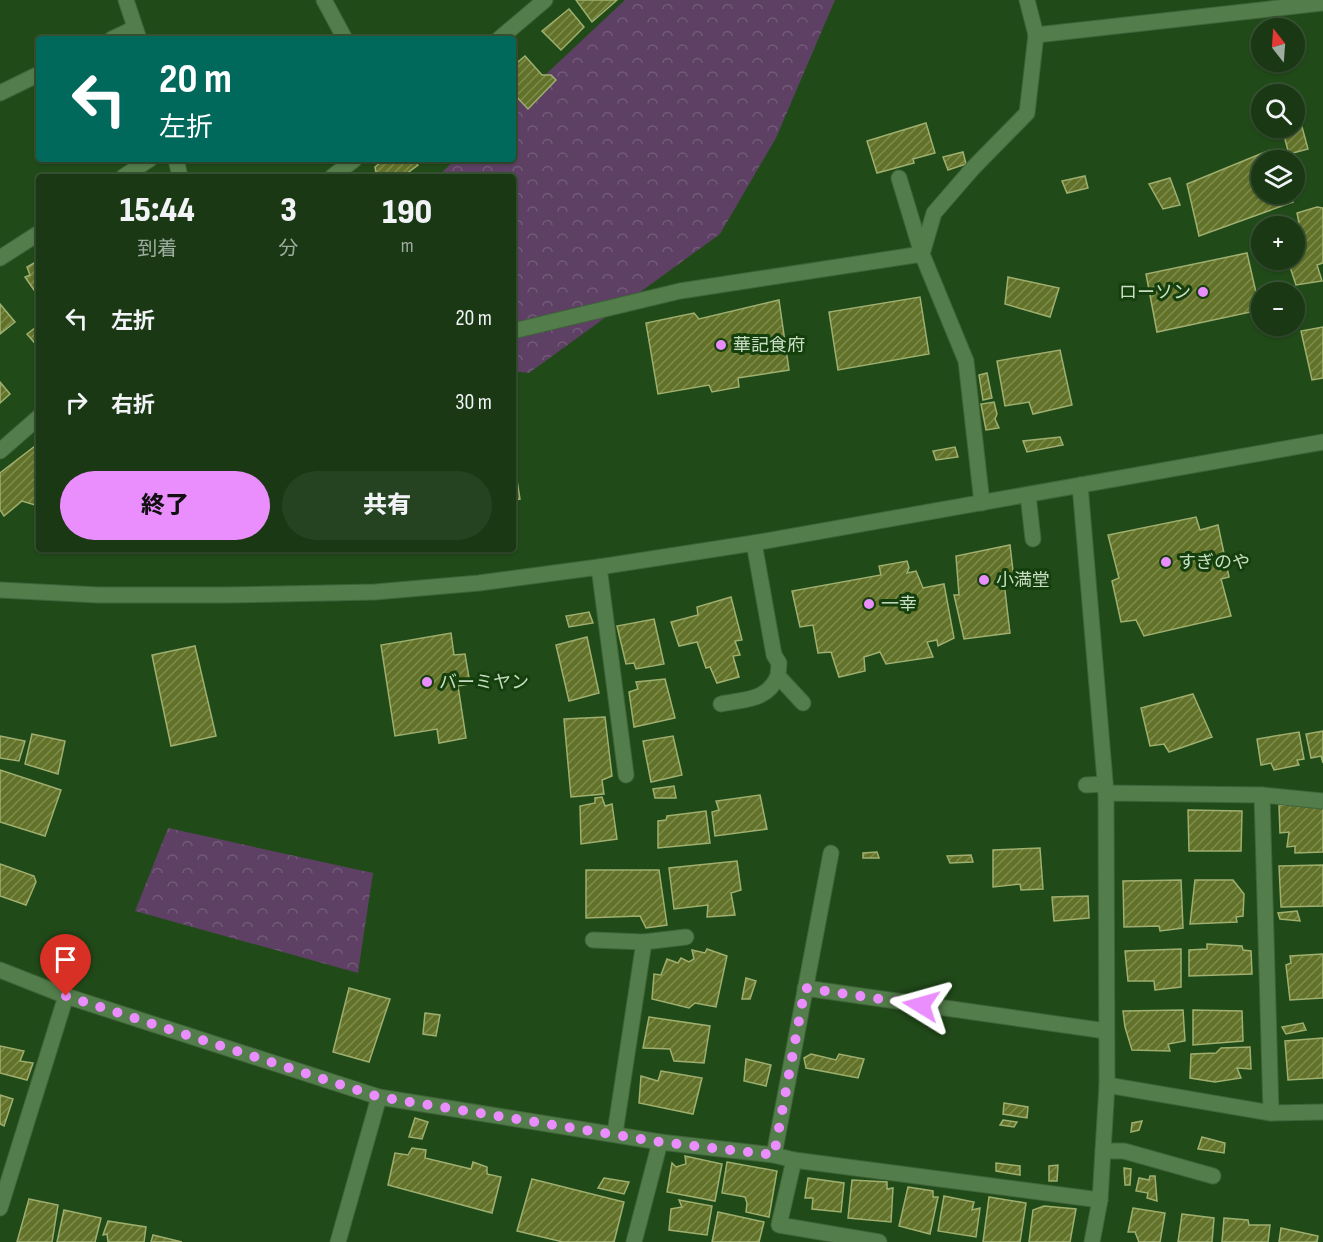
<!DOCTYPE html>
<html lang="ja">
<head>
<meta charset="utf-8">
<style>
  :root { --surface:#193813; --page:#264321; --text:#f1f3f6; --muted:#9faca0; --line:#375233; --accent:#ea8dfd }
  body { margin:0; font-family:"Sofia Sans Condensed","Noto Sans JP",sans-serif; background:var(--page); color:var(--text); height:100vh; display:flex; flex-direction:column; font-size:22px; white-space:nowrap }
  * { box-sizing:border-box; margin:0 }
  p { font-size:20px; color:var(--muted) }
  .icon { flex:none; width:33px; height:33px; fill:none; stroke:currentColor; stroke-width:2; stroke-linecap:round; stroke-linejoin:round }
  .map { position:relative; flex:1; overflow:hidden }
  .sheet { position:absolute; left:36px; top:174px; width:480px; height:378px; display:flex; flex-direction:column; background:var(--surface); border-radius:6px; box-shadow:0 2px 4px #0004,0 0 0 2px var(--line) }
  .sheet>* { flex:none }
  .banner { position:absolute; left:36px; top:36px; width:480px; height:126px; border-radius:6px; box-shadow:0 2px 4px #0004,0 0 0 2px var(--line); background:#00695c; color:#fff; overflow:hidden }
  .needle { width:39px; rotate:343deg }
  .fabs { position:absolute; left:1251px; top:18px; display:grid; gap:12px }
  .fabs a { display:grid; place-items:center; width:54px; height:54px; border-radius:50%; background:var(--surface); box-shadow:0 2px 4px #0004,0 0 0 2px var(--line); font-size:30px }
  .pin { position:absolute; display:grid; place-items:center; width:51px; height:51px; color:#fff; margin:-62px -26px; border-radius:50% 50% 50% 0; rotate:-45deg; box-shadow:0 0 6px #0007 }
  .pin .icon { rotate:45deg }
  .me { position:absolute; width:66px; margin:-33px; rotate:278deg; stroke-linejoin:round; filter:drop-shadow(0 0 4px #0008) }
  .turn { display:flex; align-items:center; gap:21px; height:126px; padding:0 24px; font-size:27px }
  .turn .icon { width:78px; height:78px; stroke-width:2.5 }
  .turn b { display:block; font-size:42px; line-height:51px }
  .eta { display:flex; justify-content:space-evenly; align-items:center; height:102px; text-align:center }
  .eta b { font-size:36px; font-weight:800; line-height:42px }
  .action { display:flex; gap:12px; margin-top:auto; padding:12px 24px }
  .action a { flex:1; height:69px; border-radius:36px; background:var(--accent); color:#111; font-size:24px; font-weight:800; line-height:69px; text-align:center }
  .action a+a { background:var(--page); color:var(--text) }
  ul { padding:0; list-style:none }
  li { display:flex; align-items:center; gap:18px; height:84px; padding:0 24px }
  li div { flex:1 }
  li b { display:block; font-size:22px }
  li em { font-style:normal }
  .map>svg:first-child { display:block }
  .forest { fill:url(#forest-crowns) }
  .building { fill:url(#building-hatch); stroke:#9faf6f; stroke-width:1.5 }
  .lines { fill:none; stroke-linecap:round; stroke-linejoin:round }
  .minor-casing { stroke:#40643a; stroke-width:17 }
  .minor { stroke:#537d4b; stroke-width:15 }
  .route { stroke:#ea8dfd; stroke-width:10; stroke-dasharray:0 18 }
  .poi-dot { fill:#ea8dfd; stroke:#163f0e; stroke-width:2 }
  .labels { text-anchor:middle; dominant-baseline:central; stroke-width:6; stroke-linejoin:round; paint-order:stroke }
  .poi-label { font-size:18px; fill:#c8dfc3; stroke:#163f0e; text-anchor:start }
</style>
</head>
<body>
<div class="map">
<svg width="1323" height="1242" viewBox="0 0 1323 1242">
  <defs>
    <pattern id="forest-crowns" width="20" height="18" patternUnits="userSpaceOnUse" patternTransform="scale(1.5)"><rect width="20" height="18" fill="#5d4063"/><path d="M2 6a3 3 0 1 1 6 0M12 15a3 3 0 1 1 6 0" fill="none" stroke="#735b78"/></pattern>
    <pattern id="building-hatch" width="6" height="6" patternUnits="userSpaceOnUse" patternTransform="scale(1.5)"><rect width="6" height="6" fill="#627228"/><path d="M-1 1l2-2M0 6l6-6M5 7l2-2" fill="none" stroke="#7e8c4f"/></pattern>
  </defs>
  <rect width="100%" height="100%" fill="#214a19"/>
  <g class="forest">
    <path d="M625,0H835L776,138L720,234L529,373L513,371V177H437L456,159H513V105Z"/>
    <path d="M168,828L373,873L358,973L135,911Z"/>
  </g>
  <g class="building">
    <path d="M576,0H617L592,22Z"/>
    <path d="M569,9L584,27L561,50L542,31Z"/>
    <path d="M525,56L542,75H551L556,80L528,109L513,93V66Z"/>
    <path d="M926,123L935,153L913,159L914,163L877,173L867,141Z"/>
    <path d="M1302,127L1308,149L1289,154L1283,132Z"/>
    <path d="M1270,150L1275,160H1262V194H1289L1293,202L1199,236L1187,184Z"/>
    <path d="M963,152L966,164L948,170L943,157Z"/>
    <path d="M385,159H413L418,165L402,177H368L376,172L375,167Z"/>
    <path d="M1085,176L1088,188L1067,193L1062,181Z"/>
    <path d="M1170,178L1180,205L1163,209L1149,184Z"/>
    <path d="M1317,207L1323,208V263L1317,265L1322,281L1296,285L1288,261L1297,258L1294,250V226H1287L1299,223L1297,213Z"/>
    <path d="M1247,253L1260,310L1157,332L1146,274Z"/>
    <path d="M39,260V297L25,277L30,275L27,267Z"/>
    <path d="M1008,277L1059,288L1050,317L1005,304Z"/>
    <path d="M920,297L929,354L838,370L829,312Z"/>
    <path d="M779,300L789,370L738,378L739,387L712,392L709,385L658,394L646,323L694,313L699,319Z"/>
    <path d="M0,304L15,322L0,334Z"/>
    <path d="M39,325V348L27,334Z"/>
    <path d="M1323,327V378L1312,380L1301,331Z"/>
    <path d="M1060,350L1072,405L1033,414L1029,402L1005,406L997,361Z"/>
    <path d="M987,373L992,398L983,400L979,375Z"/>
    <path d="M0,382L10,394L0,403Z"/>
    <path d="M994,402L997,414L995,419L999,428L986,430L981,404Z"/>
    <path d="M1060,437L1063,445L1027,452L1023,441Z"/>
    <path d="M39,443V502L35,505L22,501L4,516L0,510V473Z"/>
    <path d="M955,447L958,457L936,460L933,451Z"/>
    <path d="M513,455L520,499L513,500Z"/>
    <path d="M1196,517L1200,530L1218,525L1229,577L1221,579L1231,616L1144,636L1136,620L1121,622L1112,581L1119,578L1108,535Z"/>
    <path d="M1010,545L1014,580L1004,582L1010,633L964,639L954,595H959L956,556Z"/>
    <path d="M907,561L909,568L907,573L916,571L923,588L944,584L954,638L938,646L937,640L927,642L933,657L886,664L880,652L864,657L865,671L839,677L831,652L818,653L813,625L800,627L792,591L881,575L879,566Z"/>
    <path d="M731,597L742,640L735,641L740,655L733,656L739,677L717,683L710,667L706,668L697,642L679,646L671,622L698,615L697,607Z"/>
    <path d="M589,612L593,623L569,627L566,616Z"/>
    <path d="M654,619L664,664L636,669L634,663L626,664L617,626Z"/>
    <path d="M451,633L454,655L465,654L470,684L458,686L466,738L439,743L437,729L395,736L381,645Z"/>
    <path d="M587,637L599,693L569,701L556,645Z"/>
    <path d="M195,646L216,736L171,746L152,655Z"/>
    <path d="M665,679L675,718L634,727L629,692L638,689L636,682Z"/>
    <path d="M1193,694L1212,737L1169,752L1164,744L1150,746L1141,708Z"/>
    <path d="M605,717L612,776L602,780L604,794L571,797L564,719Z"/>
    <path d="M1323,731V763L1321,756L1311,758L1306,734Z"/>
    <path d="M1299,732L1304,759L1297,760L1299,765L1274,770L1271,763L1261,765L1257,739Z"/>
    <path d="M32,734L65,741L58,774L25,764Z"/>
    <path d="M0,736L25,741L19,761L0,758Z"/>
    <path d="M673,736L682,775L651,782L643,741Z"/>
    <path d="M0,770L61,790L45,836L0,822Z"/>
    <path d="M674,786L676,798H655L653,789Z"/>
    <path d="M760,795L767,829L715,836L712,812L719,810L716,801Z"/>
    <path d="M602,797L605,806L612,804L617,839L581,844L580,806L595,803V798Z"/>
    <path d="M1279,805L1323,806V852L1295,853V846L1287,847L1289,832L1280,833Z"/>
    <path d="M1188,810L1242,811L1241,851H1189Z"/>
    <path d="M706,811L710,843L658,848V821L666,820L667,816Z"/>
    <path d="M1040,848L1043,889L1021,890L1020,884L993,887V850Z"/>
    <path d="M877,852L879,858H863V853Z"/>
    <path d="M971,855L973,862L950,863L947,856Z"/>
    <path d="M737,861L741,890L731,893L735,915L707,917L708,905L674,909L669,868Z"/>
    <path d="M0,864L34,876L36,882L26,905L0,896Z"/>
    <path d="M1323,865V906L1281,907L1279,866Z"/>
    <path d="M586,870H659L667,925L646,928L640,916L586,918Z"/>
    <path d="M1181,880L1183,928L1160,931L1159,926L1124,927L1123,881Z"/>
    <path d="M1195,880H1233L1244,894L1243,916L1236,917L1237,922L1190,924Z"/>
    <path d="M1088,896L1089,918L1054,921L1052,897Z"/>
    <path d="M1297,911L1300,921L1280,919L1278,913Z"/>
    <path d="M1207,944L1242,946L1243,950L1251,951L1252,974L1189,976V950L1207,949Z"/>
    <path d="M707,949L727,956L716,1007L695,1003L689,1008L652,999L654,974L661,975L667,959L678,963L681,958L689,962L694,959L692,950L705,953Z"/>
    <path d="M1181,949V987L1155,990L1154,981H1128L1125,951Z"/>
    <path d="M1323,954V998L1290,1000L1286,965L1291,963L1290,956Z"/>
    <path d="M746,978L756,981L750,999H742Z"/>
    <path d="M349,988L390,999L369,1062L333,1052Z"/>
    <path d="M1183,1010L1185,1041L1168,1044L1170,1051L1132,1050L1125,1027L1123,1011Z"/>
    <path d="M1193,1010L1242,1011L1243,1041L1193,1045Z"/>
    <path d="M425,1013L440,1015L436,1036L423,1034Z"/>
    <path d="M649,1017L710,1026L704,1063L674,1061L670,1049L643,1048Z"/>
    <path d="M1303,1023L1306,1030L1286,1034L1282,1027Z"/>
    <path d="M1323,1038V1078L1288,1080L1285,1041Z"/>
    <path d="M0,1046L24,1051L20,1061L33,1063L27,1080L0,1073Z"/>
    <path d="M1250,1047L1251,1069L1237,1068L1241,1078L1215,1082L1190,1078L1191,1054L1216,1053L1221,1048Z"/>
    <path d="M811,1054L836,1060L839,1054L864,1059L858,1078L806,1068L804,1058Z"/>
    <path d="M746,1059L771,1065L766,1086L744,1081Z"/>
    <path d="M661,1071L702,1078L693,1114L639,1103L641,1076L658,1081Z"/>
    <path d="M0,1095L13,1099L4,1126L0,1124Z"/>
    <path d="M1004,1103L1028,1107L1027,1118L1003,1114Z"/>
    <path d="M415,1118L428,1122L422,1139L409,1137Z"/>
    <path d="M1003,1120L1017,1122L1014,1127L1000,1125Z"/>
    <path d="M1142,1121L1139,1130L1131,1132L1132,1123Z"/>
    <path d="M1202,1137L1225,1143L1224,1153L1198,1149Z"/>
    <path d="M412,1148L426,1150L425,1158L471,1169L473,1162L487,1167V1174L501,1177L492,1213L388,1185L395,1153L408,1155Z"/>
    <path d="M685,1156L722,1164L715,1201L667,1192L672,1163L676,1167L686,1164Z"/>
    <path d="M727,1162L777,1171L769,1217L746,1212L747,1203L745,1197L722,1193Z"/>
    <path d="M996,1163L1020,1166V1175L996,1171Z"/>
    <path d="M1058,1165L1057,1181H1049V1166Z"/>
    <path d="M1124,1168L1131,1169L1130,1185H1125Z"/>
    <path d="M1150,1176H1155L1157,1201L1147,1198L1148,1193L1136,1191L1139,1178L1149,1180Z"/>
    <path d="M604,1178L629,1182L624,1194L598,1188Z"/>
    <path d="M808,1178L844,1183L841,1212L812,1209L813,1198H805Z"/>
    <path d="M532,1179L624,1202L614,1242H563L517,1231Z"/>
    <path d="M852,1180L887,1182V1189L893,1188L891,1222L848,1218Z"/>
    <path d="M908,1187L933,1191V1197H938L930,1234L899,1226Z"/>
    <path d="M944,1196L974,1202L972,1210L980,1208L976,1237L938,1231Z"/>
    <path d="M989,1197L1026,1203L1020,1242H983Z"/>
    <path d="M29,1199L58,1205L52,1242H17Z"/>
    <path d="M679,1200L712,1206L707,1235L669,1230L671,1209L682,1207Z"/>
    <path d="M1044,1206L1076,1209L1070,1242H1029L1033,1210Z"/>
    <path d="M1133,1208L1165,1213L1160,1242H1139L1135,1232H1128Z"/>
    <path d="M64,1210L101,1218L95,1242H57Z"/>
    <path d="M718,1212L764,1222L759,1242H712Z"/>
    <path d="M1182,1214L1214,1218L1212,1242H1178Z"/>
    <path d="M1224,1218L1248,1220L1249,1225H1270L1268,1242H1222Z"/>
    <path d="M108,1221L146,1227L144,1242H108L107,1234L103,1235Z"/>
    <path d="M1281,1228L1318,1236L1317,1242H1279Z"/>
    <path d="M153,1235L182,1242H151Z"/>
  </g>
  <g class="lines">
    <defs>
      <g id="minor">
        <path d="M126,0L139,39"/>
        <path d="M324,0L345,39"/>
        <path d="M1027,0L1036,35L1323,3"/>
        <path d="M112,39L135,28"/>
        <path d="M499,39L545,0"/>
        <path d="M0,93L39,74"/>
        <path d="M176,159L180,177"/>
        <path d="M123,177L150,159"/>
        <path d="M332,177L355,159"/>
        <path d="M899,178L922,254"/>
        <path d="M922,254L934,213L973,168L1027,113L1036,35"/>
        <path d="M0,258L39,233"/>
        <path d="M513,331L680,291L922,254L966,361L982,503"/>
        <path d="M0,451L39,417"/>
        <path d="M1080,485L1106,793"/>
        <path d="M1028,495L1033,539"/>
        <path d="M754,543L774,655L779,663L778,676L803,703"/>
        <path d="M599,567L626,775"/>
        <path d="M0,590L98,595H226L375,592L479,583L599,567L754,543L1323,442"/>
        <path d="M721,704C745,699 767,701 778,676"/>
        <path d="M1086,785L1105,784"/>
        <path d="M1262,795L1323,801"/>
        <path d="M593,940L644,942L686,937"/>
        <path d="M0,970L66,996L379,1097L660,1142L774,1155L794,1160L1100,1200"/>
        <path d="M805,988L1106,1031"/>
        <path d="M1107,1085L1271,1113L1323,1112"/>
        <path d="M615,1133L644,942"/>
        <path d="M1103,1151H1124L1213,1176"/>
        <path d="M774,1155L831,853"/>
        <path d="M794,1160L779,1225L879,1242"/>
        <path d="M0,1208L66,996"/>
        <path d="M338,1242L379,1097"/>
        <path d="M634,1242L660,1142"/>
        <path d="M1092,1242L1100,1200L1107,1085L1106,793L1262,795L1271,1113"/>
      </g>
    </defs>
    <use href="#minor" class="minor-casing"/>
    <use href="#minor" class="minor"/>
  </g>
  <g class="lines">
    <path class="route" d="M66,996L379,1097L660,1142L774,1155L805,988L921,1005"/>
  </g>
  <g class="poi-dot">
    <circle cx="1203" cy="292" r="6"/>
    <circle cx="721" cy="345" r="6"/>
    <circle cx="1166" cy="562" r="6"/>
    <circle cx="984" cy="580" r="6"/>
    <circle cx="869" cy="604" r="6"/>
    <circle cx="427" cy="682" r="6"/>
  </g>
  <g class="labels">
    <g class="poi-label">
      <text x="1191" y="292" text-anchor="end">ローソン</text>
      <text x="733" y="345">華記食府</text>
      <text x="1178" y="562">すぎのや</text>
      <text x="996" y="580">小満堂</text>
      <text x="881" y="604">一幸</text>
      <text x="439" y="682">バーミヤン</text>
    </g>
  </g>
</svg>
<div class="fabs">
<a><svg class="needle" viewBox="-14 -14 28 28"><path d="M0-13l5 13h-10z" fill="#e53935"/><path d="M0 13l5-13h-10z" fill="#9faca0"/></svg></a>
<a><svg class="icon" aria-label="search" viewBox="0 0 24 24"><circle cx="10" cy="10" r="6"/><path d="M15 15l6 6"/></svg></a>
<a><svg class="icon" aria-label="layers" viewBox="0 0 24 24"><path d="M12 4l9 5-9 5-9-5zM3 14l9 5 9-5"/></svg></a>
<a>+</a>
<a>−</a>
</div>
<div class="pin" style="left:66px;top:996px;background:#d93025"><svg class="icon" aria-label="arrive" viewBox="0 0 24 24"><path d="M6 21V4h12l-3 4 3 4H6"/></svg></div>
<svg class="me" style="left:921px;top:1005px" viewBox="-20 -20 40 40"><path d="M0-17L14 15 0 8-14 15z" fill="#ea8dfd" stroke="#fff" stroke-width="4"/></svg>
<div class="banner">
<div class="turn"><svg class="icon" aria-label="left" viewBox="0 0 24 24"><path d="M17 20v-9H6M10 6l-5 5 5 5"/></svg><div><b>20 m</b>左折</div></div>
</div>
<section class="sheet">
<div class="eta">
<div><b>15:44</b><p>到着</p></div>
<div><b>3</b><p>分</p></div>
<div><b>190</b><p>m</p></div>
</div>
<ul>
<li><svg class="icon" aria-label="left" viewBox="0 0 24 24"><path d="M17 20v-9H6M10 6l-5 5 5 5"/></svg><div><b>左折</b></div><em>20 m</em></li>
<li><svg class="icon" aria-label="right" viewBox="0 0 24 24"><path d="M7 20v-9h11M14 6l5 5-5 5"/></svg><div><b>右折</b></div><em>30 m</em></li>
</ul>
<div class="action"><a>終了</a><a>共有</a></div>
</section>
</div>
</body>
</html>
